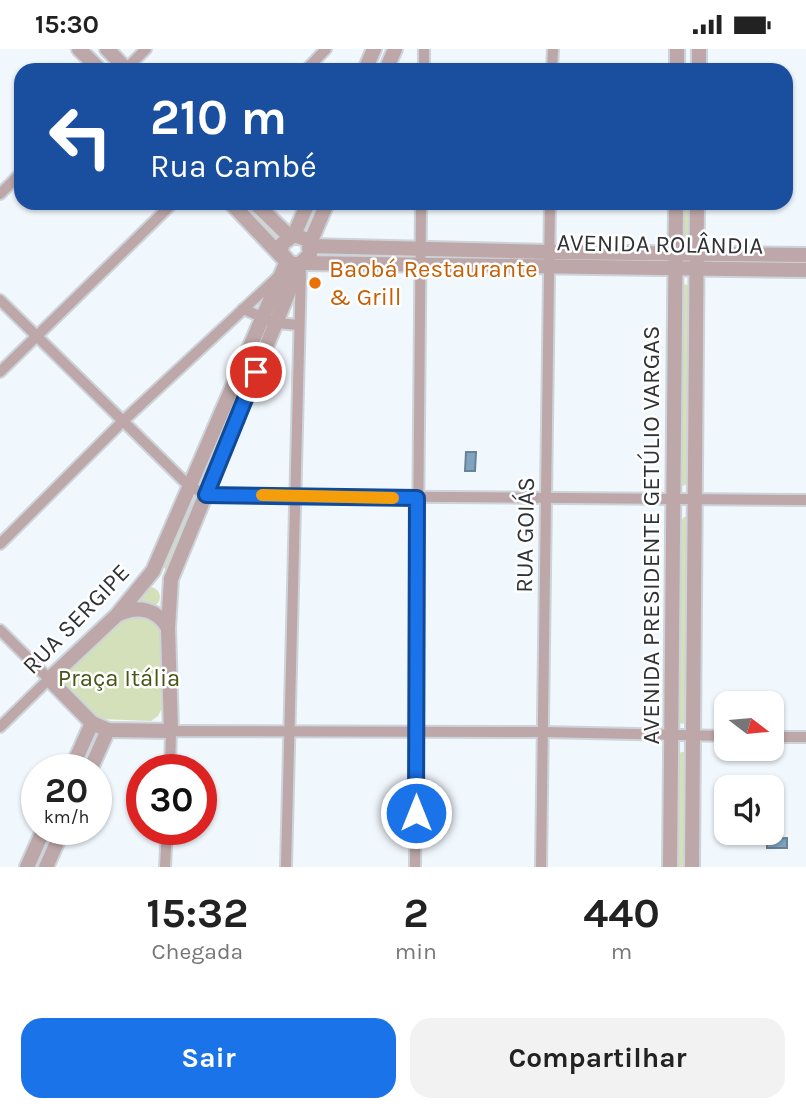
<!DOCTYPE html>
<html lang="pt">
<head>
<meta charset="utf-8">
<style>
  :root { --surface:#fff; --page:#f2f2f2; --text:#222; --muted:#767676; --accent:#1a73e8 }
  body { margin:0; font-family:Karla,sans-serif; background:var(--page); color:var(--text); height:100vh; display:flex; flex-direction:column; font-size:26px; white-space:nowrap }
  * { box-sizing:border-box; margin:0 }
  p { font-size:23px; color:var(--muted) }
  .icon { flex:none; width:38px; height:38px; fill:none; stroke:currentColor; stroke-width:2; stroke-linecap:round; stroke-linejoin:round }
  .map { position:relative; height:818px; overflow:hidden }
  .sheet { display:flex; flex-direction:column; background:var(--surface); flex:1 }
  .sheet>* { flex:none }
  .guide { position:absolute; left:14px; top:14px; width:779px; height:147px; border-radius:21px; box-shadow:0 2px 5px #0004; background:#1a4fa0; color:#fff; overflow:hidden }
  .needle { width:46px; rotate:106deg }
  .controls { position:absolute; left:714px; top:642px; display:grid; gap:14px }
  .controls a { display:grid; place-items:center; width:70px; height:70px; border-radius:14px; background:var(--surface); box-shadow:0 2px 5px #0004; font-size:35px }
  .speed { position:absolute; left:21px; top:705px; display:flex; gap:14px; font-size:35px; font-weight:700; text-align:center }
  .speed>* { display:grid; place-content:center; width:91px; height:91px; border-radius:50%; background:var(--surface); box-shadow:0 2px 5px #0004; line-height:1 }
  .speed small { font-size:18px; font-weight:400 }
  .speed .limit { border:10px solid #d22; background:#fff; color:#111 }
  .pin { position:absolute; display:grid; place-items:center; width:60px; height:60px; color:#fff; margin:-30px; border:4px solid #fff; border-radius:50%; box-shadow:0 2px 7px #0007 }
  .me { position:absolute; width:77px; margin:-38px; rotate:0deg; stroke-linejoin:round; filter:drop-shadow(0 0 5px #0008) }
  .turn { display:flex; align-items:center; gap:24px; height:147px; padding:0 21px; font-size:32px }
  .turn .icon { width:91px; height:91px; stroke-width:2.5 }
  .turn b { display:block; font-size:49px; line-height:60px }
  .eta { display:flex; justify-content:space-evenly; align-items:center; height:119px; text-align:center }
  .eta b { font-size:42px; font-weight:700; line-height:49px }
  .button { display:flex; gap:14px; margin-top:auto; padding:14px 21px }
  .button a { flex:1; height:80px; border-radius:21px; background:var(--accent); color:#fff; font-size:28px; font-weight:700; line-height:80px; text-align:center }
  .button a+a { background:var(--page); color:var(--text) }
  .status { display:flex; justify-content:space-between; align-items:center; height:49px; padding:0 35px; background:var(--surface); direction:ltr }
  .status svg { height:19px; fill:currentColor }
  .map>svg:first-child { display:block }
  .green { fill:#d4e0b9 }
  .water { fill:#80a4c0; stroke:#688296; stroke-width:2 }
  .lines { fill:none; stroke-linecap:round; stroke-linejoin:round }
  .minor-casing { stroke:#cdd4d9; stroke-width:14 }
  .tertiary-casing { stroke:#cdd4d9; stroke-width:18 }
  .minor { stroke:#bda7a8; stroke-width:10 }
  .tertiary { stroke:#bda7a8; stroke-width:14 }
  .route-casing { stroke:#114b97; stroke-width:18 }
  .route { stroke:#1a73e8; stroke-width:12 }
  .slow { stroke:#f59e0b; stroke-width:12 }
  .food-dot { fill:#e8710a; stroke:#fff; stroke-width:2.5 }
  .labels { text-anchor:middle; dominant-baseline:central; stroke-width:5; stroke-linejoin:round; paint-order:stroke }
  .street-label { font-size:24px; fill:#303335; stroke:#fff }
  .food-label { font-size:24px; fill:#c56008; stroke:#fff; text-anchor:start }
  .park-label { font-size:24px; fill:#485618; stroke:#fff }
</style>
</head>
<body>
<div class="status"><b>15:30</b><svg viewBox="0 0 49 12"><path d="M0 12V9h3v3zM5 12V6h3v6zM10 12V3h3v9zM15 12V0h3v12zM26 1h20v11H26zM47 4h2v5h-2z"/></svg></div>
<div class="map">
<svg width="806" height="818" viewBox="0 0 806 818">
  <rect width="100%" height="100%" fill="#f0f7fd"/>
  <g class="green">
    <path d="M235,154H249L279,185L275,192Z"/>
    <path d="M683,154H692V189L689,192L683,190Z"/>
    <path d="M319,204L414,205V210L319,209Z"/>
    <path d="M685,235L692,238L690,434L683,437L680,435L683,238Z"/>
    <path d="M257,289L262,291L208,424L202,420Z"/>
    <path d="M191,454L196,456L168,522L166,521L163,517Z"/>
    <path d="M684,468H688V672L682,675L678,673L681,472Z"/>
    <circle cx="150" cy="548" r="10"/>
    <path d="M127,565L155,569L162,581V659L158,667L151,672L100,670L64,633V626L68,620Z"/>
    <path d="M681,703H686V818H676L677,708Z"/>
  </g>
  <g class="water">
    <path d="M466,403H476L475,422H465Z"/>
    <path d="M787,789V799H767V790Z"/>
  </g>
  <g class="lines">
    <defs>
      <g id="minor">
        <path d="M125,21L146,0"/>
        <path d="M306,21L326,0"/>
        <path d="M424,21V0"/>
        <path d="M552,21L553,0"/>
        <path d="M0,145L21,124"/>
        <path d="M0,251L188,436L206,446L806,451"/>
        <path d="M243,260L276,274L299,276"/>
        <path d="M0,323L173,154"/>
        <path d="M0,495L123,372L278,228"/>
        <path d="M0,581L49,630L0,678"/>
        <path d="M772,688H806"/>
        <path d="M170,721L171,682L543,683L726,687"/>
        <path d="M165,818L167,780"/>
        <path d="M286,818L301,219"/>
        <path d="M415,818L421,154"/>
        <path d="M541,818L550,154"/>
      </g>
      <g id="tertiary">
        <path d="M79,0L100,21"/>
        <path d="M107,0L127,21"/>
        <path d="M365,21L374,0"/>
        <path d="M386,21L395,0"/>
        <path d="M677,21V0"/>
        <path d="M699,21V0"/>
        <path d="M231,154L283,209"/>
        <path d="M255,154L289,187"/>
        <path d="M294,186L308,154"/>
        <path d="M310,194L327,154"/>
        <path d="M310,197L550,203L806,206"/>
        <path d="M287,212L153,522L117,566L49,630L92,674L108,681L171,682L168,579L171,530L300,215L310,205L308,191L294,186L282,195L281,204L291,215H300"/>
        <path d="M302,214L806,221"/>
        <path d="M119,565C138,556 157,560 168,579"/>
        <path d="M71,721L92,674"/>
        <path d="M90,721L108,681"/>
        <path d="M27,818L44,780"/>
        <path d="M46,818L63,780"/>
        <path d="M670,818L676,154"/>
        <path d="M692,818L697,154"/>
      </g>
    </defs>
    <use href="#minor" class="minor-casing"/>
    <use href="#tertiary" class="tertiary-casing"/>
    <use href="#minor" class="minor"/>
    <use href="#tertiary" class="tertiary"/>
  </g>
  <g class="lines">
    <defs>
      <path id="route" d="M256,323L206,446L417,449L416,764"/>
    </defs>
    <use href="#route" class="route-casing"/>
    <use href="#route" class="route"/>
    <path class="slow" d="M262,446L393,449"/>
  </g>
  <circle class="food-dot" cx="315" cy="234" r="7"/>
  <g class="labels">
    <g class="street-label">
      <text transform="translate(660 195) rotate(1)">AVENIDA ROLÂNDIA</text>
      <text transform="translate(525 486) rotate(-89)">RUA GOIÁS</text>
      <text transform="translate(651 486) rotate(-90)">AVENIDA PRESIDENTE GETÚLIO VARGAS</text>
      <text transform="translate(76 570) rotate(-46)">RUA SERGIPE</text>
    </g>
    <g class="food-label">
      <text x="329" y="220">Baobá Restaurante<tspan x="329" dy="28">&amp; Grill</tspan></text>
    </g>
    <g class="park-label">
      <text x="119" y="629">Praça Itália</text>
    </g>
  </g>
</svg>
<div class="controls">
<a><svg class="needle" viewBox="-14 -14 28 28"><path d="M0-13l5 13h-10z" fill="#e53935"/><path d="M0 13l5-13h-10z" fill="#767676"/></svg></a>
<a><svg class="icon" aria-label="sound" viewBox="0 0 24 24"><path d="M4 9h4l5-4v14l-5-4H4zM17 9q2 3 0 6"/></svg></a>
</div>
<div class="speed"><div>20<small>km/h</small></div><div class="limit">30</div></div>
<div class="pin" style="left:256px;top:323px;background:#d93025"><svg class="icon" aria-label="arrive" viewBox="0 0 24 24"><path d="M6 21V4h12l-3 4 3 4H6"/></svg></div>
<svg class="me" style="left:416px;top:764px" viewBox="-20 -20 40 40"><circle r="17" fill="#1a73e8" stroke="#fff" stroke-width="3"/><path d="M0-11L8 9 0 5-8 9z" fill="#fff"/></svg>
<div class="guide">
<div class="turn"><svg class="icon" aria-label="left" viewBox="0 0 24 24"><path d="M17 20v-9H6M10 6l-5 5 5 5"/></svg><div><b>210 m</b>Rua Cambé</div></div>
</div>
</div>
<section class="sheet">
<div class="eta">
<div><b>15:32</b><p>Chegada</p></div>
<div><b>2</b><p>min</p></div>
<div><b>440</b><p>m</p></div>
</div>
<div class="button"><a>Sair</a><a>Compartilhar</a></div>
</section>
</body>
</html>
